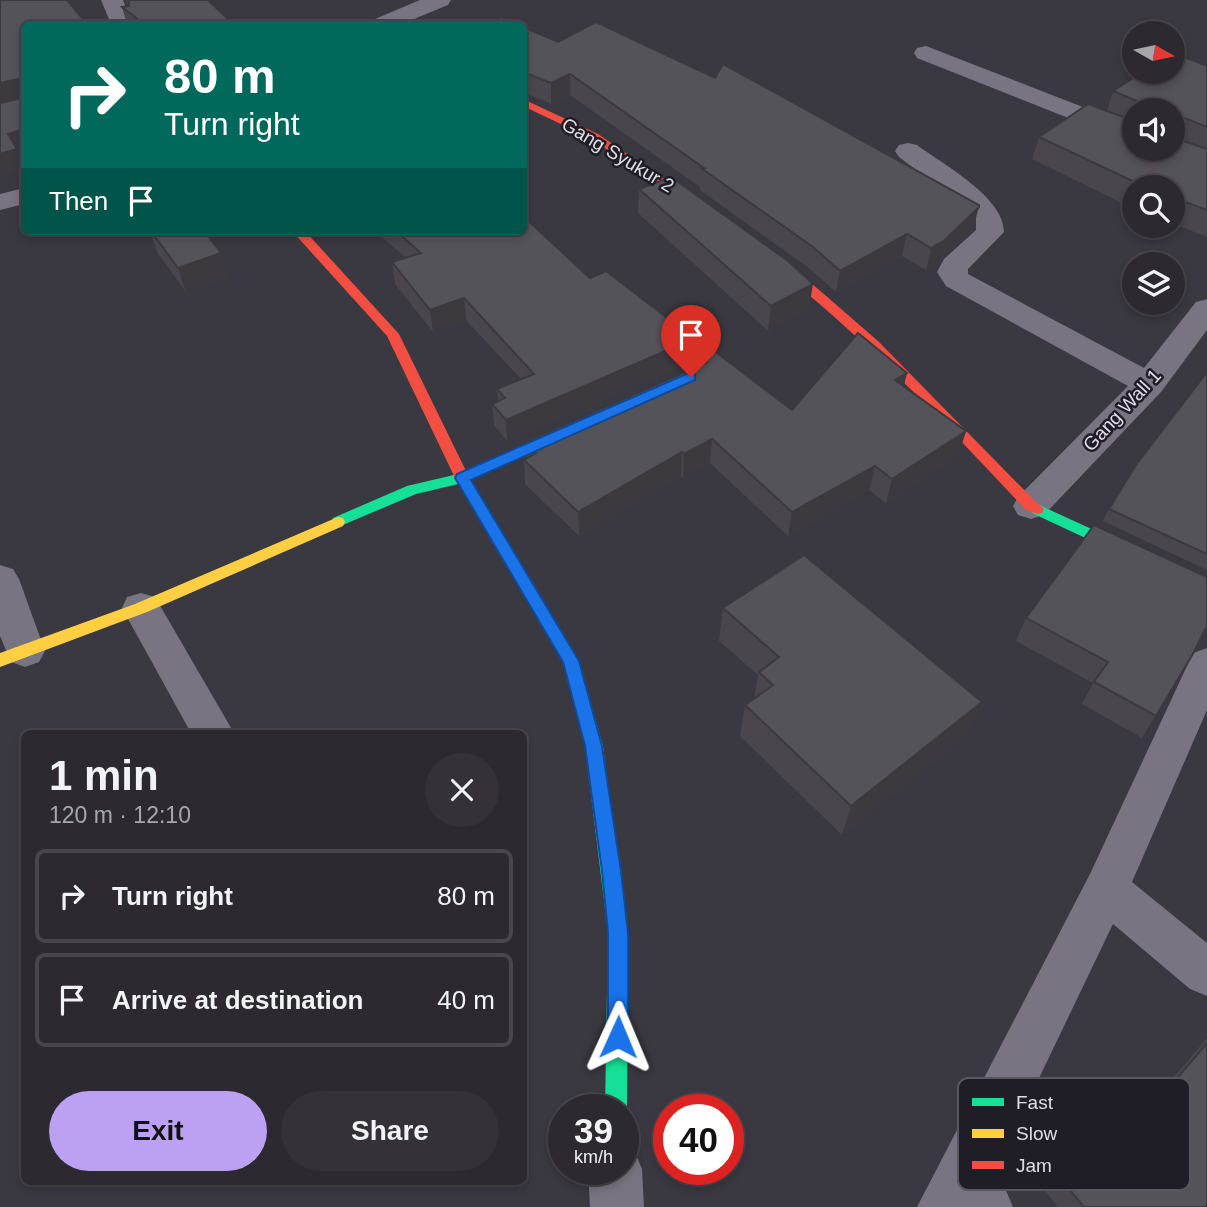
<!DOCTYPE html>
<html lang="en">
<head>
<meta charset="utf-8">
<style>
  :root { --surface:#2c2a30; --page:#343238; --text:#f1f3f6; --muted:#a6a7ab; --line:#48464c; --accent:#bca0f2 }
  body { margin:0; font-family:Helvetica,sans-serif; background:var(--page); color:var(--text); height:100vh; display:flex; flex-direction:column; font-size:26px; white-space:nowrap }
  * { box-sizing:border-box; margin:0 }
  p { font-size:23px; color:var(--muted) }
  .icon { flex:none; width:38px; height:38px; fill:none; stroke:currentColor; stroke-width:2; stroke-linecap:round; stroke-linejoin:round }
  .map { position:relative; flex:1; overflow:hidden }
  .side { position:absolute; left:21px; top:730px; width:506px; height:455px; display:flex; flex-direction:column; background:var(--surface); border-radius:10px; box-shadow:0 4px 10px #0003,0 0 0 2px var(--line) }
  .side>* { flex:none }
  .banner { position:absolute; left:21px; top:21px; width:506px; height:214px; border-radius:10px; box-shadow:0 4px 10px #0003,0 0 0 2px var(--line); background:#00695c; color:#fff; overflow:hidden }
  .needle { width:46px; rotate:99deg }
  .buttons { position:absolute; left:1122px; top:21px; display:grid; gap:14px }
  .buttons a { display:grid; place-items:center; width:63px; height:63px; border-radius:50%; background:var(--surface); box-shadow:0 4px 10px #0003,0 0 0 2px var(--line); font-size:35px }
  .speed { position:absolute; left:548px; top:1094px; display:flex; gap:14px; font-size:35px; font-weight:700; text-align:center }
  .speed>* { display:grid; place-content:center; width:91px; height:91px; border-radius:50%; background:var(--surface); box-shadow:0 4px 10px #0003,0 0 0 2px var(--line); line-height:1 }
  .speed small { font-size:18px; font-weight:400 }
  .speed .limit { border:10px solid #d22; background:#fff; color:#111 }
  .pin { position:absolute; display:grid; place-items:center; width:60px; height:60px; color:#fff; margin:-72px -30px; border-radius:50% 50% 50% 0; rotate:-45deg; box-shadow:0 0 7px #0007 }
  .pin .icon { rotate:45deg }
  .me { position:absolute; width:77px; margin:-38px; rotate:1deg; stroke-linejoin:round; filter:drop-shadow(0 0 5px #0008) }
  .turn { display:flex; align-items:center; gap:24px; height:147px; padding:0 28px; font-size:32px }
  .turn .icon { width:91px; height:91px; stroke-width:2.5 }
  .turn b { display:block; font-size:49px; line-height:60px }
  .then { display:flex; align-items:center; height:66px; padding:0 28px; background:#0003; gap:14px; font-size:26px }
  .round { display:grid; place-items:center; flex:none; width:74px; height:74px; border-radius:37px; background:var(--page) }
  .summary { display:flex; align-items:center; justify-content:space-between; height:119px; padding:0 28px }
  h1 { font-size:42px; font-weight:700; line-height:52px }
  .cta { display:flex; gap:14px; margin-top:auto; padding:14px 28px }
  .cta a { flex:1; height:80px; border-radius:42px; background:var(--accent); color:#111; font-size:28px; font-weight:700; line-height:80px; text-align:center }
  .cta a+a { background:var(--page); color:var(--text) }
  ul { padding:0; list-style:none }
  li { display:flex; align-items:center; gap:21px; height:94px; margin:0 14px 10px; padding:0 14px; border:4px solid var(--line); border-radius:10px }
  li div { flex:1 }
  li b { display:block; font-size:26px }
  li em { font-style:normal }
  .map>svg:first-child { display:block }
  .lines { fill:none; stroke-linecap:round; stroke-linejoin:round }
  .street { fill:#787481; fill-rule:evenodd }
  .fast { fill:#16e098; fill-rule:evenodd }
  .slow { fill:#ffcf43; fill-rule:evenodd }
  .jam { fill:#f24e42; fill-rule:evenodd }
  .wall { fill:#49474d; fill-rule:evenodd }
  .shaded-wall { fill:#3c3a3f }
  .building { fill:#55535a; stroke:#3c3a3f; stroke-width:2 }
  .route { fill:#1a73e8; stroke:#114b97; stroke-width:2 }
  .labels { text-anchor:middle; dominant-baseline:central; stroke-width:5; stroke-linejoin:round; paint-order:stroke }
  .street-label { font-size:19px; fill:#e0dce7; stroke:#1f1d25 }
  .key { fill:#1f1d25; stroke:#59565f; stroke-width:2 }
  .key-label { font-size:19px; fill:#e0dce7 }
</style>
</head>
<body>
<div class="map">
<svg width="1207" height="1207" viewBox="0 0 1207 1207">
  <rect width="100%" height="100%" fill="#3a3840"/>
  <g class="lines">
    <g class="street">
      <path d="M101,0H123L133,24H111Z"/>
      <path d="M420,0H451L448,5L402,24H371L375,19Z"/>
      <path d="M926,46L1134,127V144L917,58L914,53L917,48Z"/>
      <path d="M908,143L917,145C944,165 1004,197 1004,232L968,269V274L1144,368L1196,302L1207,299V330L1161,392L1044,515L1031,519L1018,515L1013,506L1018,497L1128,386L946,286L937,272L944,259L976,230V219L971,212L899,157L895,151L899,145Z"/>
      <path d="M24,188V204L0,210V194Z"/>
      <path d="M0,565L13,569L19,579L45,651L39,662L25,667L11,662L0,636Z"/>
      <path d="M141,593L155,597L234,733H191L122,608L127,597Z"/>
      <path d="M1207,648V710L1132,882L1207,943V996L1190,989L1113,924L993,1174L1005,1188L1013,1207H917L1090,874L1193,653Z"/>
      <path d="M623,1146L634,1150L642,1169L644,1207H590L588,1169H623Z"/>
    </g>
    <g class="fast">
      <path d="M575,423L582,428L580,431L467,482L416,494L338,527L331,522L333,518L407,486L458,474Z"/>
      <path d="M1037,504L1207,582V595L1032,513L1030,509L1032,505Z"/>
      <path d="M547,615L553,617L579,661L603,746L628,933L627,1110L623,1118V1110H605L608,933L585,746L563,662L539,621L541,617Z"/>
    </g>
    <path class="slow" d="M338,517L343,518L345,522L343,526L147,612L0,667V653L135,604Z"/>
    <g class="jam">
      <path d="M523,99L598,134L710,210L704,213L700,212L590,138L523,106Z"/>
      <path d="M292,231H305L399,334L469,477L553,617L555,621L553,625H541L455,478L387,336Z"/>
      <path d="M770,254L810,282L878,341L1036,502L1044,509L1042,513L1037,514L1026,510C943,422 862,333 766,261L764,258Z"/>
    </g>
  </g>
  <g class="wall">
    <path d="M126,0H208L233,24H127L122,7L128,6Z"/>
    <path d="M523,27L973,229L940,261L926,270L902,256L836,292L810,269L700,190V187L570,95L551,104L523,92Z"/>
    <path d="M1207,66V237L1172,223V187H1134V209L1032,159L1039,137L1107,111L1113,91ZM1134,110H1172V149H1134Z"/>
    <path d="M639,189L809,308L768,331L638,213Z"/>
    <path d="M150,231H204L228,277L186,292L157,252Z"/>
    <path d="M375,231H523L590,278L701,344L699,365L690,363L678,367L507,441L494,425L492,404L498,401L497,389L521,379L466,320L433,332L395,284L392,262L406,258Z"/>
    <path d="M709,347L792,410L904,387L966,431L958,456L886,503L869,490L788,536L710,463L683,478L681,476L579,536L525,484L524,460L527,458L526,442L706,363L708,359Z"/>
    <path d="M1207,372V570L1103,521L1109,509Z"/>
    <path d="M723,608L968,734L842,835L740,736L745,705L754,698L758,675L719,641Z"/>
    <path d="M1026,618L1207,631L1142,738L1082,704L1093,683L1016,641Z"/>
    <path d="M1207,1038V1207H1058L1045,1191L1158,1096Z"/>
  </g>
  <g class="shaded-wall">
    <path d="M62,0H75L65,10Z"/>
    <path d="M570,74V95L551,104V83Z"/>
    <path d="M18,79L24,97L0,106V83Z"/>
    <path d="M525,96L526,117L523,118V97Z"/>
    <path d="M24,129V153L19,154L24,168V171L0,178V154L8,134Z"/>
    <path d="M979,207L973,229L940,261L926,270L931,248Z"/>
    <path d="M907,234L902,256L836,292L840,271Z"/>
    <path d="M221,253L228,277L186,292L178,268Z"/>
    <path d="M813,284L809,308L768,331L771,306Z"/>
    <path d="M464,298L466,320L433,332L430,310Z"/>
    <path d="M692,342L690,363L678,367L507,441L506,420L679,345Z"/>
    <path d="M907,373L901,398L895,380Z"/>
    <path d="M966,431L958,456L886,503L892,479Z"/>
    <path d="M712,439L710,463L683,478L684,454Z"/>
    <path d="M682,452L681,476L579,536L578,512Z"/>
    <path d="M875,466L869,490L788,536L792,512Z"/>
    <path d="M1207,628V631L1196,649L1205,629Z"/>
    <path d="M982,702L968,734L842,835L851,806Z"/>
  </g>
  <g class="building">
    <path d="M0,0H67L87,24H24V129L8,134L17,149L0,154V103L18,99V79L0,83Z"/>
    <path d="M128,0H208L233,24H144L122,7L129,6V3Z"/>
    <path d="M501,17L518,24H487Z"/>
    <path d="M596,22L715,78L723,64L979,205V207L945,240L931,248L907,234L840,271L813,247L701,168H704L570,74L551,83L523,72V27L558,42Z"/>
    <path d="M1172,52L1207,66V127L1182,117L1178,124H1172V110H1144V104L1113,91L1143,72H1172Z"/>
    <path d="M1088,104L1134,121V149H1172V137L1207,149V210L1172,197V187L1143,186L1039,137Z"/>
    <path d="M671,177L788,261L813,284L771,306L639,189Z"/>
    <path d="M523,216L590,278L606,271L701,344L692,342L679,345L506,420L492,404L505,398L497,389L534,374L464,298L430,310L392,262L421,253L396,231H523Z"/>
    <path d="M151,231H204L221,253L178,268Z"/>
    <path d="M858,333L907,373L895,380L966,431L892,479L875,466L792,512L712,439L684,454L682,452L578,512L524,460L536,453L526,442L706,363L711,354L709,347L792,410Z"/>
    <path d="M1207,372V554L1109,509L1136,465Z"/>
    <path d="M1094,525L1207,577V628L1205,629L1194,652L1156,716L1094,682L1108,662L1026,618Z"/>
    <path d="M804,555L982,702L851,806L745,705L773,685L759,672L779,657L723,608Z"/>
    <path d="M1207,1043V1207H1084L1060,1178L1174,1082Z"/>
  </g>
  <path class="route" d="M691,372L695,373V380L471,480L579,661L602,746L621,871L628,933V1037L625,1044L618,1047L611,1044L608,1037V933L602,871L585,746L563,662L455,478L457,474Z"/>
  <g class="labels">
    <g class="street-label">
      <text transform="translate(618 155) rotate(31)">Gang Syukur 2</text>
      <text transform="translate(1122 410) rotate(-47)">Gang Wall 1</text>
    </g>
  </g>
  <rect x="958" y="1078" width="232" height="112" rx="10" class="key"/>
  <rect x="972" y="1098" width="32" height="8" fill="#16e098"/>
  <rect x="972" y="1129" width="32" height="9" fill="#ffcf43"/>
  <rect x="972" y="1161" width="32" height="8" fill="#f24e42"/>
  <g class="key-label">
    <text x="1016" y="1109">Fast</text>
    <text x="1016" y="1140">Slow</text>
    <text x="1016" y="1172">Jam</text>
  </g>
</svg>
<div class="buttons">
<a><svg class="needle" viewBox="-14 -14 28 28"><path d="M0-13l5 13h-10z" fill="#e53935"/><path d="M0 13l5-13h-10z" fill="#a6a7ab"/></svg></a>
<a><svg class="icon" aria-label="sound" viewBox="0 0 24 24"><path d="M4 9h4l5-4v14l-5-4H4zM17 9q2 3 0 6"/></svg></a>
<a><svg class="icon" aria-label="search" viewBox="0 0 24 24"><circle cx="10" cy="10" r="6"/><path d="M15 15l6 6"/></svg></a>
<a><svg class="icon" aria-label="layers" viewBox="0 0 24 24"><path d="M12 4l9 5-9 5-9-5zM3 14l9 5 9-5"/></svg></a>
</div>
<div class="speed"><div>39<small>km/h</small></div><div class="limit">40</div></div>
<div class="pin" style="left:691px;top:377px;background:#d93025"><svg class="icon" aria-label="arrive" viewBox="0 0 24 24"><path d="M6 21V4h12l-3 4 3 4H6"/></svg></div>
<svg class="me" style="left:618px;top:1037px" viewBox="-20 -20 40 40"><path d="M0-17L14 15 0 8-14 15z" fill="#1a73e8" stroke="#fff" stroke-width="4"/></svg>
<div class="banner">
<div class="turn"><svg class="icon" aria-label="right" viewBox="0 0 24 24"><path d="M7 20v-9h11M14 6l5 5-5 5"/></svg><div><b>80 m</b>Turn right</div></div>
<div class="then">Then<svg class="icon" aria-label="arrive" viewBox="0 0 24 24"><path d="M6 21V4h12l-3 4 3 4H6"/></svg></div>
</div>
<section class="side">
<div class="summary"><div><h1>1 min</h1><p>120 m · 12:10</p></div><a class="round"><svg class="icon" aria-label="close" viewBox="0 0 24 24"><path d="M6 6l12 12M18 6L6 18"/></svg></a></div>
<ul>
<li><svg class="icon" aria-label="right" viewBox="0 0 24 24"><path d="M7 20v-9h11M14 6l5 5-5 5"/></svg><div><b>Turn right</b></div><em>80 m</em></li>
<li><svg class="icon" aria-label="arrive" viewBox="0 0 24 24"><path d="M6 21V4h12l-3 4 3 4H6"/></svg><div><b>Arrive at destination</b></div><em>40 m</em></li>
</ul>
<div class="cta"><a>Exit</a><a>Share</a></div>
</section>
</div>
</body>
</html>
